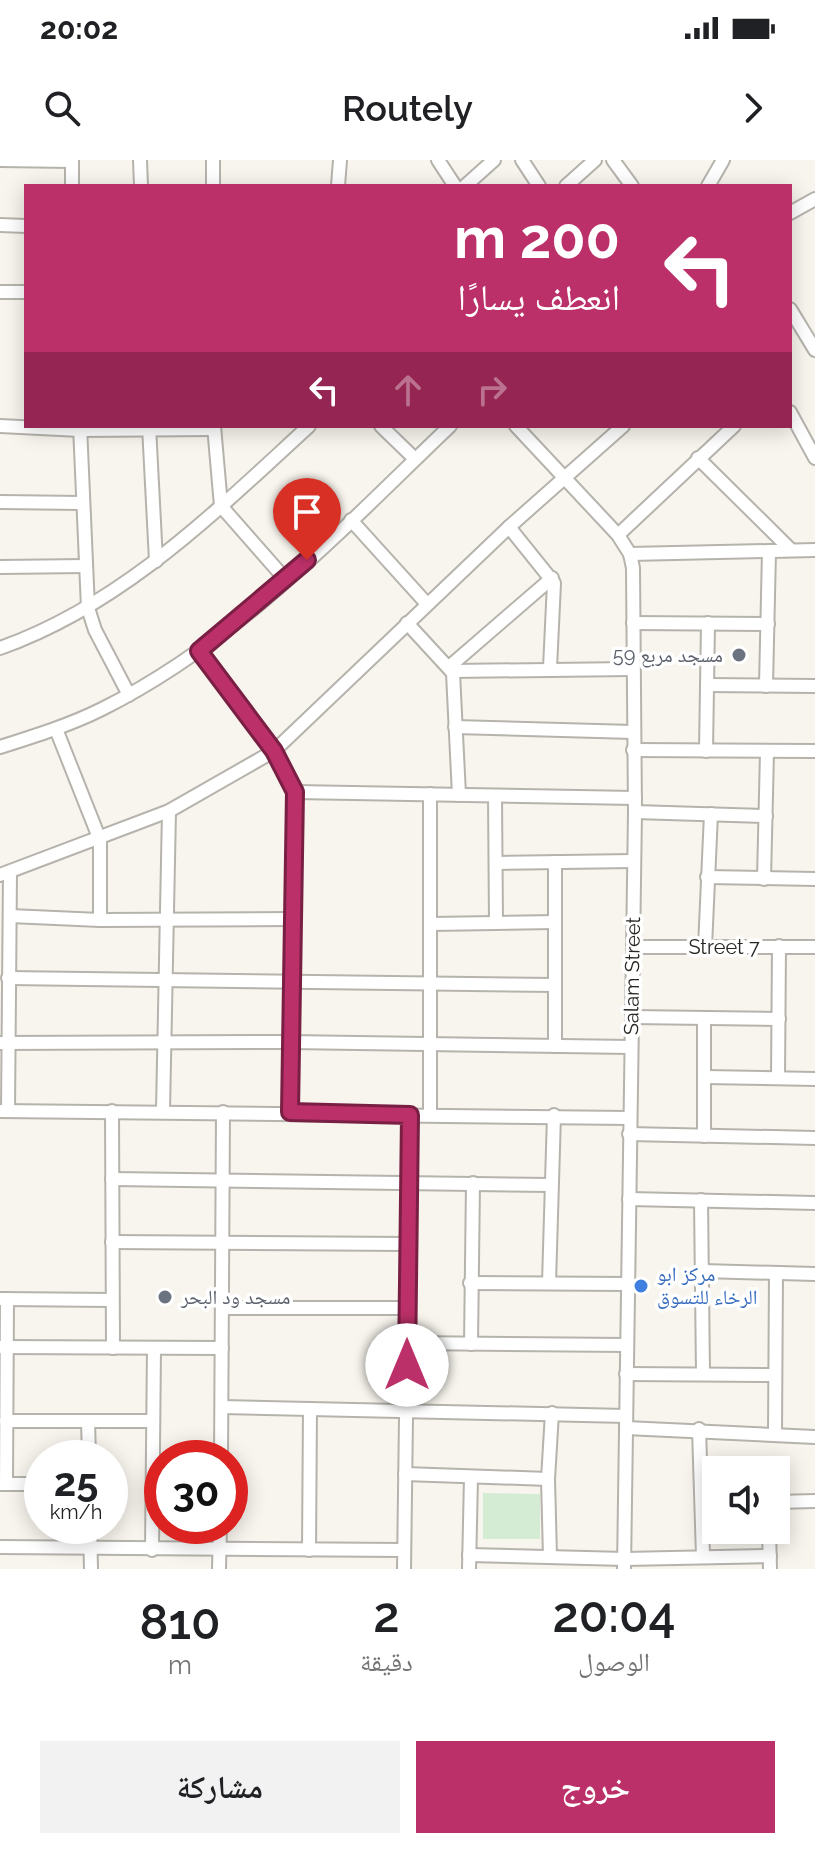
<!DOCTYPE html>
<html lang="ar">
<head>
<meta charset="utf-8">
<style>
  :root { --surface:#fff; --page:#f2f2f2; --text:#202124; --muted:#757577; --accent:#bb3068 }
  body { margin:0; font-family:Raleway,"Noto Naskh Arabic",sans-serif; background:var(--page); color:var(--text); direction:rtl; height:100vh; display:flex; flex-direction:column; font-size:30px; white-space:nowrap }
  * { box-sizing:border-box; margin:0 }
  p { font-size:26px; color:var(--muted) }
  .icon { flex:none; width:44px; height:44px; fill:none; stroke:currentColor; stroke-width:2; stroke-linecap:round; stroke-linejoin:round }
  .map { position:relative; height:1409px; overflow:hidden; direction:ltr }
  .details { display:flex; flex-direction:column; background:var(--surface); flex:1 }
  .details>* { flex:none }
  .top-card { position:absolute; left:24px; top:24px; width:768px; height:244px; border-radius:0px; box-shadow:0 4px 20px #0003; direction:rtl; background:#bb3068; color:#fff; overflow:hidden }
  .buttons { position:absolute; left:702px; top:1296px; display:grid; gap:16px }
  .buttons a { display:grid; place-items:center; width:88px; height:88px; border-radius:0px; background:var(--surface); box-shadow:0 4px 20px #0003; font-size:40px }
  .speed { position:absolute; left:24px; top:1280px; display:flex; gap:16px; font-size:40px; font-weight:700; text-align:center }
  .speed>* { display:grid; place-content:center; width:104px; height:104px; border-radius:50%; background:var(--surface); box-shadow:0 4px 20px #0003; line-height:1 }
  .speed small { font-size:20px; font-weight:400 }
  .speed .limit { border:12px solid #d22; background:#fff; color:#111 }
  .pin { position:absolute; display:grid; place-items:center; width:68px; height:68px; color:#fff; margin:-82px -34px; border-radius:50% 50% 50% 0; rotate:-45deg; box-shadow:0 0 8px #0007 }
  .pin .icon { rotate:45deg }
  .me { position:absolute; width:88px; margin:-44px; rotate:0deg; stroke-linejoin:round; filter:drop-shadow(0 0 6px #0008) }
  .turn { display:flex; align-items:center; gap:28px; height:168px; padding:0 40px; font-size:36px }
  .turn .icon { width:104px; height:104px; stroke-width:2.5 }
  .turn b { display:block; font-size:56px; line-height:68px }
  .lanes { display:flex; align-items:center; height:76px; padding:0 40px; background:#0003; justify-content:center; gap:40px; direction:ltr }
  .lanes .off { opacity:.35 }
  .eta { display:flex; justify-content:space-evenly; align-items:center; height:136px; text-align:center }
  .eta b { font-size:48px; font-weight:600; line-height:56px }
  .primary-button { display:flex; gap:16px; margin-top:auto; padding:16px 40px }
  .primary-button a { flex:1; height:92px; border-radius:0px; background:var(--accent); color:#fff; font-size:32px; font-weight:600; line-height:92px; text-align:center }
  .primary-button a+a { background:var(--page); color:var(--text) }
  .status { display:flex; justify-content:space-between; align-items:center; height:56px; padding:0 40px; background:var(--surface); direction:ltr }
  .status svg { height:22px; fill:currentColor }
  header { display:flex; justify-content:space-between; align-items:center; height:104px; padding:0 40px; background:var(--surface); font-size:36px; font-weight:600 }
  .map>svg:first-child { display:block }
  .green { fill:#d4ebd4 }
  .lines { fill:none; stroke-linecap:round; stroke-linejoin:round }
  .minor-casing { stroke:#b5b3ac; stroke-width:16 }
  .minor { stroke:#fff; stroke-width:12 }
  .route-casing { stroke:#7a1f44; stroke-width:20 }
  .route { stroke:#bb3068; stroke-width:14 }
  .worship-dot { fill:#6b7280; stroke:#fff; stroke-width:3 }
  .shop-dot { fill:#3f7fe0; stroke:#fff; stroke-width:3 }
  .labels { text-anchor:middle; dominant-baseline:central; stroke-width:7; stroke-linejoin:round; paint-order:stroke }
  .worship-label { font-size:20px; fill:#5b616d; stroke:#fff; text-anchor:end }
  .street-label { font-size:20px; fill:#272623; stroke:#fff }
  .shop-label { font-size:20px; fill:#366cbe; stroke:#fff; text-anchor:start }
</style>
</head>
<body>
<div class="status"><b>20:02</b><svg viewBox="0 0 49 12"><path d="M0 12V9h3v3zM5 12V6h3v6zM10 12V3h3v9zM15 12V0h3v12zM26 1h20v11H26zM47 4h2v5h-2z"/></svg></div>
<header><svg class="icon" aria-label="forward" viewBox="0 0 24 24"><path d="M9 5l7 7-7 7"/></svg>Routely<svg class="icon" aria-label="search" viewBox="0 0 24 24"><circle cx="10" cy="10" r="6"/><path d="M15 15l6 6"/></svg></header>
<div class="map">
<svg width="815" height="1409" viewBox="0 0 815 1409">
  <rect width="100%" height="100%" fill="#f8f5ee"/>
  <path class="green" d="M483,1333L540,1334V1379H483Z"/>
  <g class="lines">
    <defs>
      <g id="minor">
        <path d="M0,0L72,1"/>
        <path d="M72,0V26"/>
        <path d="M140,0L141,26"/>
        <path d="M213,0V26"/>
        <path d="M438,0L455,26"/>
        <path d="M522,0L539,26"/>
        <path d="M613,0L632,26"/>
        <path d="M338,26L340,0"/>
        <path d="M465,26L494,0"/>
        <path d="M566,26L595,0"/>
        <path d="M708,26L723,0"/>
        <path d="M790,53L815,39"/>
        <path d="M0,65L26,66"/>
        <path d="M0,132H26"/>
        <path d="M790,149L815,190"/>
        <path d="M790,252L815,298"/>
        <path d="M0,266L80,270L214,269"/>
        <path d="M80,266L88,448L95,470L129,535"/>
        <path d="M149,266L156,401"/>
        <path d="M214,266L221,346L286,420"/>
        <path d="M381,266L415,299"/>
        <path d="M516,266L618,375L630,394L633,408L635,652L624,1409"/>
        <path d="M698,298L791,390"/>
        <path d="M0,342L82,343"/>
        <path d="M351,360L427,444"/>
        <path d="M509,367L554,423L550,508"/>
        <path d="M618,375L734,266"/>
        <path d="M630,394L815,390"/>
        <path d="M0,407L86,406"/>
        <path d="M407,463L453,513L459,635"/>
        <path d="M633,463L768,464"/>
        <path d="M0,488C122,445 215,352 309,266"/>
        <path d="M199,491L274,591L295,632L290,952"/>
        <path d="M449,507L552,418"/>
        <path d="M452,511L632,509"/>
        <path d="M707,525L815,526"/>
        <path d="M766,526L769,391"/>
        <path d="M455,567L633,572"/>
        <path d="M56,569L100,680V760"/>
        <path d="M0,587C35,576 70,565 102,549C237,482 343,368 450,266"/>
        <path d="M633,590L815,591"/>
        <path d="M706,591L708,463"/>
        <path d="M295,632L635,638"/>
        <path d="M430,634V954"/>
        <path d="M495,636L496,763"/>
        <path d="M635,652L766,656"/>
        <path d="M496,703L634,701"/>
        <path d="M0,715L169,651L274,591L509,367L623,266"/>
        <path d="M707,717L815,719"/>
        <path d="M764,719L767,592"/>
        <path d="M10,756L100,760L292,759"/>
        <path d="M431,764L555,762"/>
        <path d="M633,787H815"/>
        <path d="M705,787L711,654"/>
        <path d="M8,818L555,825"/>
        <path d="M632,857L779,859"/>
        <path d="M704,858V976"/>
        <path d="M0,883L290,882L631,887"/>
        <path d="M555,886V702"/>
        <path d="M705,917L815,919"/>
        <path d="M778,918L779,786"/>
        <path d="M0,951L629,958"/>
        <path d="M8,951L10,712"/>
        <path d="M112,951L113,1188"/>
        <path d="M163,951L169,651"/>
        <path d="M629,974L815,978"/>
        <path d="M112,1019L550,1025"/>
        <path d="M629,1039L815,1043"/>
        <path d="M701,1040L703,1214"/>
        <path d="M112,1082L407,1084"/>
        <path d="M702,1111L815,1114"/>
        <path d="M470,1123L628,1124"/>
        <path d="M549,1123L554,955"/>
        <path d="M0,1139L112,1140"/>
        <path d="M223,1148H407"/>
        <path d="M407,1183L627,1185"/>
        <path d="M471,1184L473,1023"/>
        <path d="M0,1187L222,1188"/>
        <path d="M626,1214L775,1215"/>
        <path d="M222,1247L626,1256"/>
        <path d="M6,1261H153"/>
        <path d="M88,1261L89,1298"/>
        <path d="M626,1268L815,1277"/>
        <path d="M699,1269L703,1396"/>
        <path d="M775,1273L776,1113"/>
        <path d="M221,1298L223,952"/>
        <path d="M405,1314L548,1319"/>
        <path d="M0,1324H42"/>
        <path d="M6,1324L7,1139"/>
        <path d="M776,1342L815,1341"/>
        <path d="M90,1366L91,1409"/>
        <path d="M769,1370L770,1409"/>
        <path d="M0,1387L404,1390"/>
        <path d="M152,1390L154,1188"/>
        <path d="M309,1390L310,1249"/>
        <path d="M469,1395L625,1399L770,1396"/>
        <path d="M550,1397L548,1319L552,1253"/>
        <path d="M219,1409L220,1366"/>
        <path d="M404,1409L410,955"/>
        <path d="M469,1409L471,1317"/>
      </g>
    </defs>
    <use href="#minor" class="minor-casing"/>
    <use href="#minor" class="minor"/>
  </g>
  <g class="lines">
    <defs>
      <path id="route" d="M307,400L199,491L274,591L295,632L290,952L410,955L407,1205"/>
    </defs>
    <use href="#route" class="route-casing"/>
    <use href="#route" class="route"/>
  </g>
  <g class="worship-dot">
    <circle cx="739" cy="495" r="8"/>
    <circle cx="165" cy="1137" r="8"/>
  </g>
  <circle class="shop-dot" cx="641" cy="1126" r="8"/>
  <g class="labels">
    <g class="worship-label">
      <text x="723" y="495">مسجد مربع 59</text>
      <text x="181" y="1137" text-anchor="start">مسجد ود البحر</text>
    </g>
    <g class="street-label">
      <text x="724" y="787">Street 7</text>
      <text transform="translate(632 816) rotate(-89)">Salam Street</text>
    </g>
    <g class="shop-label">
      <text x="657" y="1114">مركز ابو<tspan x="657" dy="23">الرخاء للتسوق</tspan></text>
    </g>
  </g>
</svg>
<div class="buttons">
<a><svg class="icon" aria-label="sound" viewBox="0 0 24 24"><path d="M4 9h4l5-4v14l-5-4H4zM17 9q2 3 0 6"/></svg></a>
</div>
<div class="speed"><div>25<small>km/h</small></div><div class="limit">30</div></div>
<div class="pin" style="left:307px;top:400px;background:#d93025"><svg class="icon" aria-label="arrive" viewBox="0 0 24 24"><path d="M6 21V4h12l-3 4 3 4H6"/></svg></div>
<svg class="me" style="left:407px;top:1205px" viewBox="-20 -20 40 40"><circle r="19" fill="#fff"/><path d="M0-13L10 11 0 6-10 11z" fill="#bb3068"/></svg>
<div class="top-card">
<div class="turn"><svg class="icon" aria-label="left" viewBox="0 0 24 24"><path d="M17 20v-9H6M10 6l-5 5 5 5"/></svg><div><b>200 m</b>انعطف يسارًا</div></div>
<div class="lanes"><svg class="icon" aria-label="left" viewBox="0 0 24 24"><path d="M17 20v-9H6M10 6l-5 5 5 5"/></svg><svg class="icon off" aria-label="ahead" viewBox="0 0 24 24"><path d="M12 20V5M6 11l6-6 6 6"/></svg><svg class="icon off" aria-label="right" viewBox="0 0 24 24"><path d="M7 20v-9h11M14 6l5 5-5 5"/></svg></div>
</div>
</div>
<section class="details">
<div class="eta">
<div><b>20:04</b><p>الوصول</p></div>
<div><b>2</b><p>دقيقة</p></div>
<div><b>810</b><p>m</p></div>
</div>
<div class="primary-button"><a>خروج</a><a>مشاركة</a></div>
</section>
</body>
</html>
